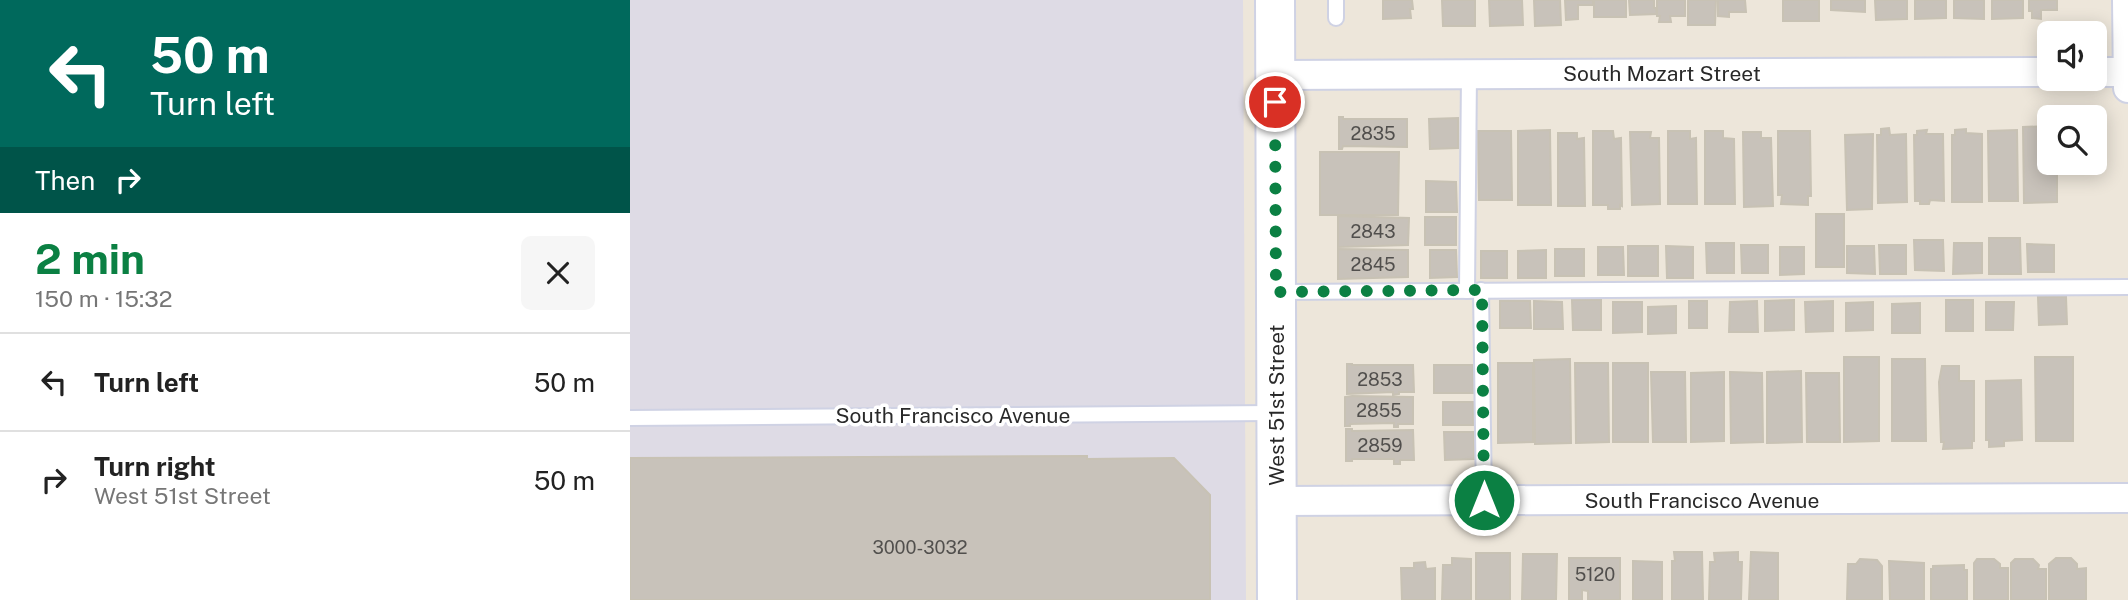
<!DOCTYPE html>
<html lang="en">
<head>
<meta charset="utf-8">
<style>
  :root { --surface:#fff; --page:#f6f6f6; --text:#222; --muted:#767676; --line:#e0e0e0; --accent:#0b8043 }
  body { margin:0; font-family:"Public Sans",sans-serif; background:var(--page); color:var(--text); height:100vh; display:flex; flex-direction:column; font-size:26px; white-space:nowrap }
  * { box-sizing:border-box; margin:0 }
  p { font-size:23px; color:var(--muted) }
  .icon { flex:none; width:38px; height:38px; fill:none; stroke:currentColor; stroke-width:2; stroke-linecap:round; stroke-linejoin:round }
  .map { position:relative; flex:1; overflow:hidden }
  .side { display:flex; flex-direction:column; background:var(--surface); width:630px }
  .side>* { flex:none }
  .top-card { background:#00695c; color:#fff; overflow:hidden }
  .tools { position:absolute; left:1407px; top:21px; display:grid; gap:14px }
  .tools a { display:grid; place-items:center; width:70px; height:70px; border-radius:10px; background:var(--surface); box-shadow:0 4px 18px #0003; font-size:35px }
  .pin { position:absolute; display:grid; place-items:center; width:60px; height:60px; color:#fff; margin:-30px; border:4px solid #fff; border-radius:50%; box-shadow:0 2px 7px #0007 }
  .me { position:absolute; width:77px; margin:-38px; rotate:0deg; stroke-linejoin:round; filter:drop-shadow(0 0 5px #0008) }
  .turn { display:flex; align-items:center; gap:24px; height:147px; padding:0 35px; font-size:32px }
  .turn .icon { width:91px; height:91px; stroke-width:2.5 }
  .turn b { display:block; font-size:49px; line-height:60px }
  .then { display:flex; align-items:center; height:66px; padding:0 35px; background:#0003; gap:14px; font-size:26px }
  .round { display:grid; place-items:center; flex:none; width:74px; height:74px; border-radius:10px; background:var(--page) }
  .overview { display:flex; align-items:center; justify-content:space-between; height:119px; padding:0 35px }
  h1 { font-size:42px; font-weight:700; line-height:52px; color:var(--accent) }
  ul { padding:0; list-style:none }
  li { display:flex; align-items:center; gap:21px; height:98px; padding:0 35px; border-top:2px solid var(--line) }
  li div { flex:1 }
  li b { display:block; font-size:26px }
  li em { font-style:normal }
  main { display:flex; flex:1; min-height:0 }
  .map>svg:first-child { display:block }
  .industrial { fill:#dedbe5 }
  .building { fill:#c8c2ba; stroke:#c8c2b4; stroke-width:2 }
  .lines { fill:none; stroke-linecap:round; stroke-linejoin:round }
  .lane-casing { stroke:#cfd2e4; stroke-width:18 }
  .street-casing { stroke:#cfd2e4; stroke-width:32 }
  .secondary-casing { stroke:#cfd2e4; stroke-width:42 }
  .lane { stroke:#fff; stroke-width:14 }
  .street { stroke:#fff; stroke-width:28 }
  .secondary { stroke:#fff; stroke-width:38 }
  .route { stroke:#0b8043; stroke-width:12; stroke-dasharray:0 21.6 }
  .labels { text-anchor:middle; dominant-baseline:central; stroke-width:7; stroke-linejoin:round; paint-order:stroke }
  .number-label { font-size:18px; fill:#514f4d }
  .street-label { font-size:21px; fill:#292929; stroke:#fff }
</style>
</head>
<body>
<main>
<section class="side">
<div class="top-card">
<div class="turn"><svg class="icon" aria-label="left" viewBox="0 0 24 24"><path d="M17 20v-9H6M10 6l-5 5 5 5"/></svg><div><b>50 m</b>Turn left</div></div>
<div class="then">Then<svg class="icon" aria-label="right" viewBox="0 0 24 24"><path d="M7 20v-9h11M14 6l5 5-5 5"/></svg></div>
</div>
<div class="overview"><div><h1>2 min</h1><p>150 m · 15:32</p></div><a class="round"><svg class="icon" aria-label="close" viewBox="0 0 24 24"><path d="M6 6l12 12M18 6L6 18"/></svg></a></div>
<ul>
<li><svg class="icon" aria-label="left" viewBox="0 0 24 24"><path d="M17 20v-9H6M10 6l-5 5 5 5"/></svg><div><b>Turn left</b></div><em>50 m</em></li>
<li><svg class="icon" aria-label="right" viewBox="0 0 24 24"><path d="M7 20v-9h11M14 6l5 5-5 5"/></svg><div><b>Turn right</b><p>West 51st Street</p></div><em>50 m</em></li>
</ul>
</section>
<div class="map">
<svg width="1498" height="600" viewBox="0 0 1498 600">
  <rect width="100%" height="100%" fill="#ede6da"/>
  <path class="industrial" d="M0,0H613L616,600H0Z"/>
  <g class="building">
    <path d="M753,0H782L783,9H780L781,18L753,19Z"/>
    <path d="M812,0H845V26H813Z"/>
    <path d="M859,0H892L893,25L860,26Z"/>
    <path d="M904,0H930L931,25L905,26Z"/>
    <path d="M935,0H963V5H948V19L936,20Z"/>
    <rect x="964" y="0" width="32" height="17"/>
    <path d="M999,0H1024V8H1026L1027,14L1000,15Z"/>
    <path d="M1027,0H1055V16H1040L1041,22H1029L1030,16H1027Z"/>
    <path d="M1058,0H1086L1085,25H1058Z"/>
    <path d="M1088,0H1115L1116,12H1099V17L1088,16Z"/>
    <rect x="1153" y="0" width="36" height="21"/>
    <path d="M1201,0H1235V12L1201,10Z"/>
    <path d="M1245,0H1277V19L1246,20Z"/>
    <path d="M1285,0H1316V18L1285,19Z"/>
    <path d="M1324,0H1354V19L1324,18Z"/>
    <path d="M1362,0H1393V18L1362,19Z"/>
    <path d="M1399,0H1427V10H1411V19L1402,18V11H1399Z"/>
    <path d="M709,117H713V119H777V147L713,146L712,149H709Z"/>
    <path d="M828,118V148L800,149L799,119Z"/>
    <path d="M1419,126V163H1427V202L1394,203L1393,127Z"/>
    <path d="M1259,128L1260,135L1276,134L1277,202L1248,203L1247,135H1251V129Z"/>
    <path d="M1336,129V133L1352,134V202H1322V135H1325V130Z"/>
    <path d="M920,130L921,205H888V131Z"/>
    <path d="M1297,130L1296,134H1313L1314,201L1300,200L1299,204H1290V201H1285L1284,135H1287V131Z"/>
    <path d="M1387,130L1388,201H1359L1358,131Z"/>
    <path d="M848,131H881L882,200H849Z"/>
    <path d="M963,131H983L984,139L991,138L992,206L990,205V209H978V205H963Z"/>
    <path d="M1038,131H1060V139L1066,138L1067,204H1038Z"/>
    <path d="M1075,131H1093V138L1104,139L1105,204H1075Z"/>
    <path d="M1148,131H1180L1181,196H1178V205L1151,204L1152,195H1148Z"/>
    <path d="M1000,132H1021L1020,138H1029L1030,204L1002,205Z"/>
    <path d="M1113,132H1131V138H1141L1143,206L1114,207Z"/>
    <path d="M928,133H947V139L954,138L955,206H928Z"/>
    <path d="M1243,134L1242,209L1217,210L1215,135Z"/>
    <path d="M690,152H769L768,215H690Z"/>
    <path d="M796,181L826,182L827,212H796Z"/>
    <rect x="1186" y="214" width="28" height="53"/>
    <path d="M708,216L779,218L778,245L708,247Z"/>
    <rect x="795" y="217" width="31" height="28"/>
    <path d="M1359,238H1390L1391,274H1359Z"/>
    <path d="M1284,240H1313L1314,271L1285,270Z"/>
    <path d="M1076,243H1104V273H1077Z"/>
    <path d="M1324,243H1352V273L1323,274Z"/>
    <path d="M1397,244L1424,245V272H1398Z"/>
    <path d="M1111,245H1138V273H1112Z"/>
    <path d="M1249,245H1276V274H1250Z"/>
    <rect x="998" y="246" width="30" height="30"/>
    <path d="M1036,246L1063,247V278H1037Z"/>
    <path d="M1217,246H1244L1245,274L1217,273Z"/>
    <path d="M968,247H993L994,275H968Z"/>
    <path d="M1150,247H1174V274L1150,275Z"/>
    <path d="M708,249L778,250V277L708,279Z"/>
    <rect x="925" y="249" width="29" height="27"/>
    <path d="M800,250H826L827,277L800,278Z"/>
    <path d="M916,250V278H888V251Z"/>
    <rect x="851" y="251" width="26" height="27"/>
    <path d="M1408,297H1436L1437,324L1409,325Z"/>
    <path d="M942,300H971V330H943Z"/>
    <path d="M1164,300V330L1135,331V301Z"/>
    <rect x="1316" y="300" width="27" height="31"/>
    <path d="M870,301H900L901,328H870Z"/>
    <path d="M904,301L932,302L933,329H904Z"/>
    <rect x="1059" y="301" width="18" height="27"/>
    <path d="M1127,301L1128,332H1099L1100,302Z"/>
    <path d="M1203,301V331L1176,332L1175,302Z"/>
    <path d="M983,302H1012V332L983,333Z"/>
    <path d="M1243,302V330L1216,331V303Z"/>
    <path d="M1356,302H1384L1383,330H1356Z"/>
    <path d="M1290,303V333H1262V304Z"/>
    <path d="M1046,306V333L1018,334V307Z"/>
    <path d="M1214,357H1249V441L1214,442Z"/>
    <path d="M1405,357H1443V441H1406Z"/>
    <path d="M940,359L941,443L905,444L904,360Z"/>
    <path d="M1262,359H1295L1296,441H1262Z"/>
    <path d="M868,363H903V442L868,443Z"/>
    <path d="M945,363H978L979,442L946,443Z"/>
    <rect x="983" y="363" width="35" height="79"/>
    <path d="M717,364H722V365H783L784,392H769V394L763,395V392L717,394Z"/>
    <path d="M804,365H843L844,393H804Z"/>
    <path d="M1312,366H1329V381H1344V441H1342V448L1313,449L1314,442H1311L1309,382Z"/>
    <path d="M1171,371L1172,442L1137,443V372Z"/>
    <path d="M1021,372H1055L1056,442H1023Z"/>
    <path d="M1094,372V441L1061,442V373Z"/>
    <path d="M1100,372L1132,373L1133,442L1101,443Z"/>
    <path d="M1176,373H1209L1210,442H1177Z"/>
    <path d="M1391,380L1392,440L1374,441V446L1359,447V440H1356V381Z"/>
    <path d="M722,396L783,397V424H768V427H764V423L720,424V426H715V397Z"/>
    <rect x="813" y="402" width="30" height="23"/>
    <path d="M716,429H722V431L783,430L784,460H770V464H764V459H722V461H716Z"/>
    <path d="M814,432H844V459L815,460Z"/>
    <path d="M457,456V459L544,458L580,495V600H0V458Z"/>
    <path d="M1044,552H1072L1073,600H1042V561H1045Z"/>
    <path d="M1108,552V562H1112L1111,600H1079L1080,562H1085L1084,553Z"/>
    <path d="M1121,552L1148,553V600H1119Z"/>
    <rect x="846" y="553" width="34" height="47"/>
    <path d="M893,554H927L926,600H892Z"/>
    <path d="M822,558L841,559V600H812L813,565H822Z"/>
    <path d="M939,558H990V600H958V591L952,590V600H939Z"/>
    <path d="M1426,558H1441L1447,564V569L1456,568V600H1419V564Z"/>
    <path d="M1230,559L1247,560L1252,566V600H1217L1218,564H1226Z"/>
    <path d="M1347,559H1364L1370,564V568H1378V600H1344V563Z"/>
    <path d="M1385,559H1403L1409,565L1408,569H1416V600H1381V563Z"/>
    <path d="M1003,561L1032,562V600H1003Z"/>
    <path d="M1259,561L1294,563V600H1260Z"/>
    <path d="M795,562L796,569L805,568V600H772L771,568H784V563Z"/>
    <path d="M1334,565V570H1337V600H1301V569H1303V566Z"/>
  </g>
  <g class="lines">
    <defs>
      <g id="lane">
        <path d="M706,18V0"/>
        <path d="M851,290L854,500"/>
        <path d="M837,291L839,74"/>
        <path d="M647,292L1498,287"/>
        <path d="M0,418L645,413"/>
      </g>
      <g id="street">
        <path d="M1497,0L1498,88"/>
        <path d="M1465,72H1498"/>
        <path d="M645,75L1419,72"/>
        <path d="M647,501L1498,498"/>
      </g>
      <path id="secondary" d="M645,0L647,600"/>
    </defs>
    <use href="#lane" class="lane-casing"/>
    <use href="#street" class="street-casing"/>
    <use href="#secondary" class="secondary-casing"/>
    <use href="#lane" class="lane"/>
    <use href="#street" class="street"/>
    <use href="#secondary" class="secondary"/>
  </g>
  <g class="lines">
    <path class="route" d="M645,102L646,292L852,290L854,500"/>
  </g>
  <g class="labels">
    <g class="number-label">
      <text x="743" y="133">2835</text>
      <text x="743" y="231">2843</text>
      <text x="743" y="264">2845</text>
      <text x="750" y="379">2853</text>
      <text x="749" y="410">2855</text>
      <text x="750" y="445">2859</text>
      <text x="290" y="547">3000-3032</text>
      <text x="965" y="574">5120</text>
    </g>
    <g class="street-label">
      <text x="1032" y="73">South Mozart Street</text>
      <text transform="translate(646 405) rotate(-90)">West 51st Street</text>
      <text x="323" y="415">South Francisco Avenue</text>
      <text x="1072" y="500">South Francisco Avenue</text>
    </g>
  </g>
</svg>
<div class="tools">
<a><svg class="icon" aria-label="sound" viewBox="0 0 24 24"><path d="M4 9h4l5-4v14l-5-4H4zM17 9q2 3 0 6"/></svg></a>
<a><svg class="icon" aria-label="search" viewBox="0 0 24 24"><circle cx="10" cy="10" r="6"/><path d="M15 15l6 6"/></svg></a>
</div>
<div class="pin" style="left:645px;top:102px;background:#d93025"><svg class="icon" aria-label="arrive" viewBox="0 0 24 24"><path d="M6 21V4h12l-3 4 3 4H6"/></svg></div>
<svg class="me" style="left:854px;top:500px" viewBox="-20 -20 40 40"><circle r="17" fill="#0b8043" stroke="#fff" stroke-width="3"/><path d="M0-11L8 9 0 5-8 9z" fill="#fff"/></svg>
</div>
</main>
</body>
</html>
